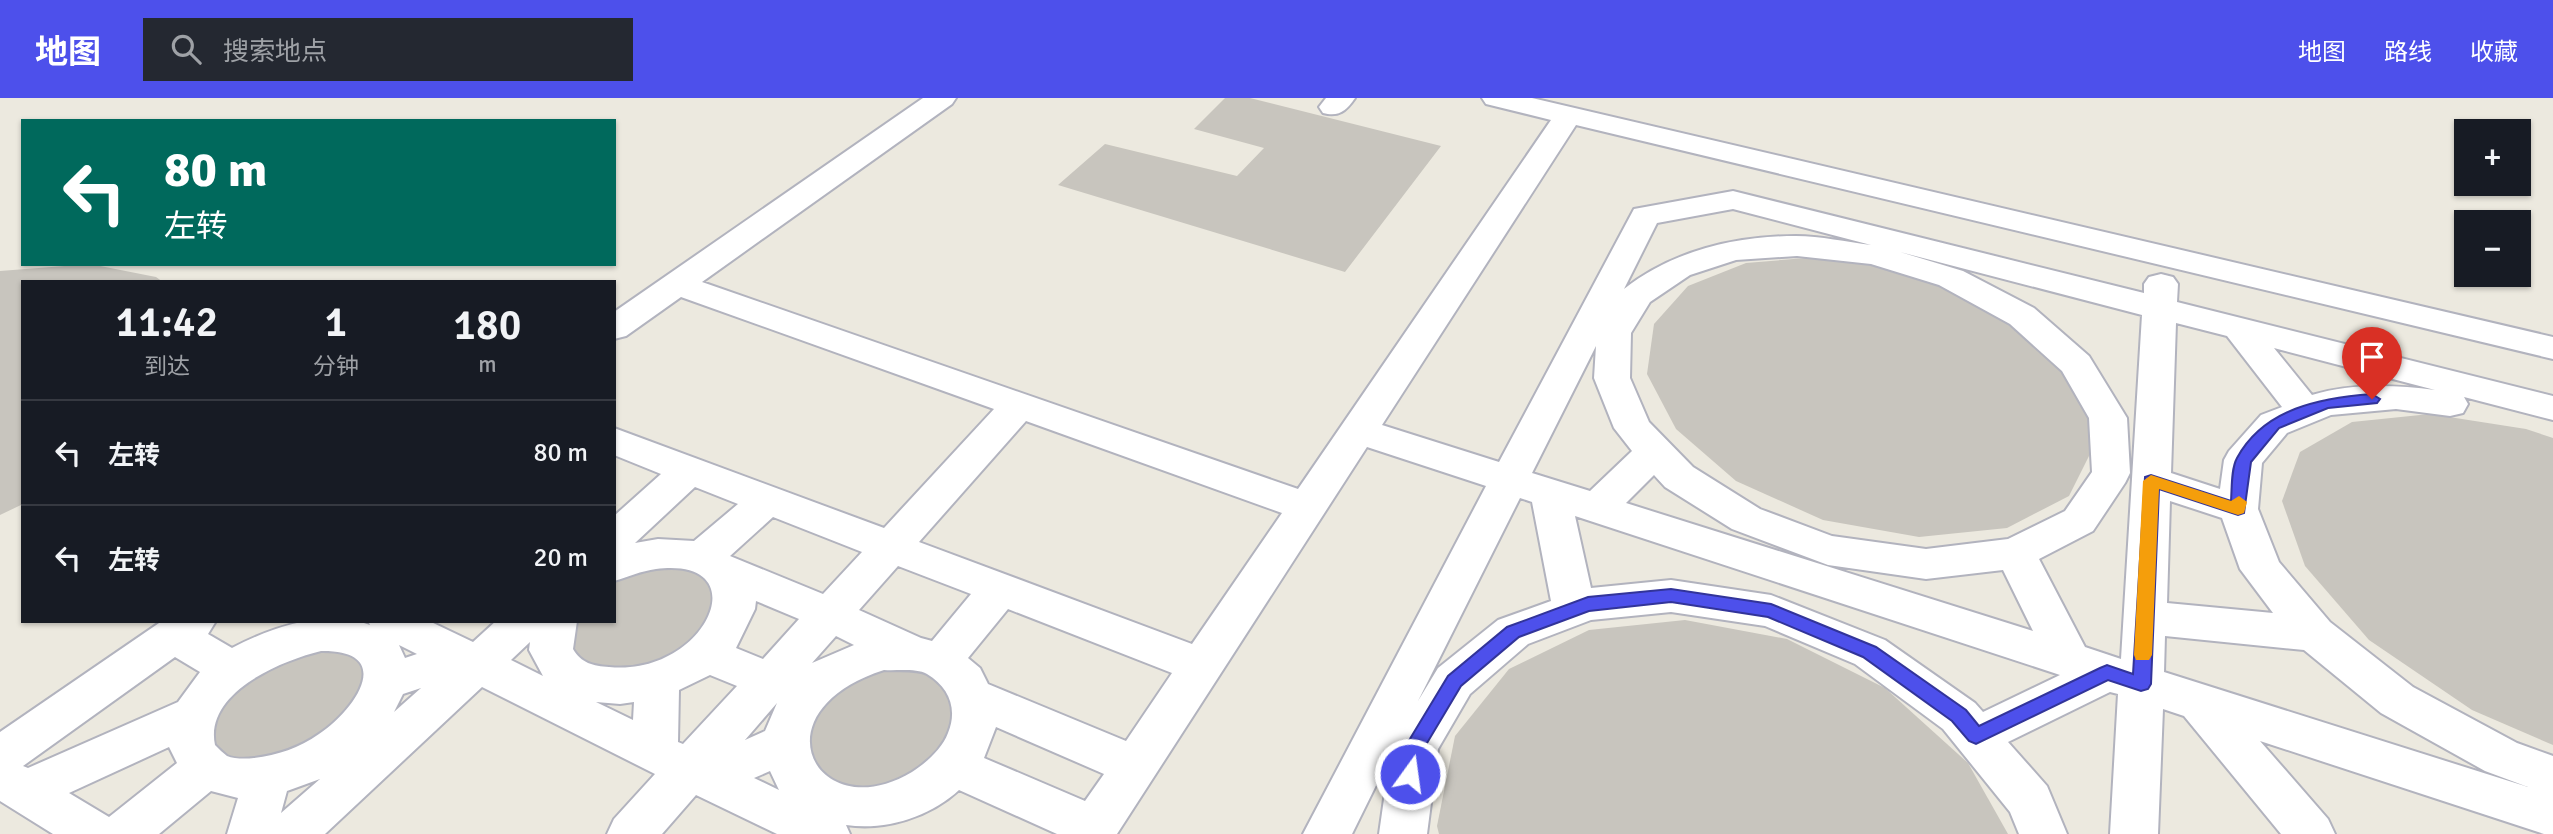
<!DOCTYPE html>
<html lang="zh">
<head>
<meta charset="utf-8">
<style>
  :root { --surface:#171b24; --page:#242831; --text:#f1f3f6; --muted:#9ea1a6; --line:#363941; --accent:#4d50eb }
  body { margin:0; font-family:Signika,"Noto Sans SC",sans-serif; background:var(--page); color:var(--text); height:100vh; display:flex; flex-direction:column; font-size:26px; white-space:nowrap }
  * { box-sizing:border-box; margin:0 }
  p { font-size:23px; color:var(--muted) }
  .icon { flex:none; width:38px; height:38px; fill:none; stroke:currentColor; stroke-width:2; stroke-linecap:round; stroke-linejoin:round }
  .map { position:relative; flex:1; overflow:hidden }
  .details { position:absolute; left:21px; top:182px; width:595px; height:343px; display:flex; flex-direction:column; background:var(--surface); border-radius:0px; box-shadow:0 2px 5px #0004 }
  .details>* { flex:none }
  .top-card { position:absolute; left:21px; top:21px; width:595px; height:147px; border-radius:0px; box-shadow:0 2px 5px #0004; background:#00695c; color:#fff; overflow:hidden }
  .controls { position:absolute; left:2454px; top:21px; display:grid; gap:14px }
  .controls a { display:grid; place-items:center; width:77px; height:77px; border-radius:0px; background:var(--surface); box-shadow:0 2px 5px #0004; font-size:35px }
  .pin { position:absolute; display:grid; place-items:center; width:60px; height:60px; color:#fff; margin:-72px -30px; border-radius:50% 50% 50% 0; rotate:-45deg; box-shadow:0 0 7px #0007 }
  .pin .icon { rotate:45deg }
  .me { position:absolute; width:77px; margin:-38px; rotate:14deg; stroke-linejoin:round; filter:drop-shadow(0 0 5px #0008) }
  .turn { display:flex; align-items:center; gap:24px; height:147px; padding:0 28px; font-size:32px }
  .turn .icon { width:91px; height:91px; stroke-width:2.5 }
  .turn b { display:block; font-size:49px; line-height:60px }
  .eta { display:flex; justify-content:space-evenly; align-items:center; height:119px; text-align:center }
  .eta b { font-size:42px; font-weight:600; line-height:49px }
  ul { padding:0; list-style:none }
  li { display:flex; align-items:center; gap:21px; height:105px; padding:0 28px; border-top:2px solid var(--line) }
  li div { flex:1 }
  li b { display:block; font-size:26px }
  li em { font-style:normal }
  header { display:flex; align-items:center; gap:42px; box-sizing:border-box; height:98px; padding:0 35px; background:var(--accent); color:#fff }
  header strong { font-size:33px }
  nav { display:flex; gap:38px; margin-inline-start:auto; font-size:24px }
  .search { width:490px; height:63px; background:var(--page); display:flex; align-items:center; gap:18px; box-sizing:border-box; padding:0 24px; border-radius:0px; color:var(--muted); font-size:26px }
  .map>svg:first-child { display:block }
  .building { fill:#c8c5be }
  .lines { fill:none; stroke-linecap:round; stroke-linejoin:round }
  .minor-casing { stroke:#b2b3be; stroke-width:4 }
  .minor { fill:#fff; fill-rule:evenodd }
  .route { fill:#4d50eb; stroke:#323499; stroke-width:2 }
  .slow { fill:#f59e0b }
</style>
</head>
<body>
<header>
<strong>地图</strong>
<div class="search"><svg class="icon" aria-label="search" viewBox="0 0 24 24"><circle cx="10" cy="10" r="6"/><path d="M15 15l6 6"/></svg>搜索地点</div>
<nav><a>地图</a><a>路线</a><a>收藏</a></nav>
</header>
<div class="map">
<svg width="2553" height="736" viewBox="0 0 2553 736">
  <rect width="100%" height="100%" fill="#ece9df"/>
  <g class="building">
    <path d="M1225,0H1250L1441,48L1345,174L1058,87L1105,46L1237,78L1264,50L1194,31Z"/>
    <path d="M1818,159L1897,170L1973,198L2038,241L2082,293L2094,348L2069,398L2007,430L1919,439L1823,422L1736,383L1676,331L1647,276L1654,226L1688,188L1746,165Z"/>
    <path d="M90,166L156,179L163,184H23V406L0,417V173Z"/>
    <path d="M2430,316L2526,331L2553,340V647L2472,612L2369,542L2305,468L2282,403L2300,354L2352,324Z"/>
    <path d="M688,467L719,491L715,531L650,578L577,575L563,523H614V476Z"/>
    <path d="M1685,522L1787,541L1885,590L1968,665L2008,736H1439L1437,728L1455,638L1509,571L1589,532Z"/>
    <path d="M325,540L378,570L342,637L228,673L208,665L218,590Z"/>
    <path d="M916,563L965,601L948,663L868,699L839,695L798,641L841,577Z"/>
  </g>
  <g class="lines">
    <defs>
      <g id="minor">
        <path d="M923,0H956L952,6L702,184L1298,391L1551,22L1486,6L1482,0H1532L2553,239V261L1576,27L1382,327L1499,364L1634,111L1733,93L2144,195V186L2149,179L2161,176L2173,179L2178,186L2177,204L2553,298V322L2464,299L2468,306L2463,315L2450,318L2396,311L2331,317L2287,335L2262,365L2258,411L2279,464L2330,524L2413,589L2517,645L2553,658V736H2544L2260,643L2328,721L2335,736H2281L2184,618L2163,611L2158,736H2110L2118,596L2110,594L2008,644L2047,688L2067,736H2019L2010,714L1943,631L1855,566L1765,528L1671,514L1591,522L1528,546L1470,596L1438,651L1427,736H1379L1390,659L1352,736H1303L1486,388L1367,349L1117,736H1057L959,692C930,719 885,733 846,727L850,736H777L696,697L662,736H607L614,721L655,676L482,589L325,736H227L238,700L211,693L159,736H53L0,703V634L162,523H216L208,536L232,550C272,529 325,511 370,527L368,523H429L473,544L496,523H577L573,551C581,565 593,568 609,569C706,579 760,458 656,471C641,473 628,479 614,483V418L661,376L614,357V330L884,430L994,311L681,199L626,238L614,241V214ZM1733,111L1871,147C1846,144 1821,138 1796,138C1735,138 1672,153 1624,191L1657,125ZM1900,154L2142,217L2121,561L2085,549L2039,461L2093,433L2125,385L2130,375L2127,320L2089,258L2034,210L1963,173ZM1797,158L1871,166L1939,187L2010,226L2062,273L2089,320L2092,374L2065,413L2008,441L1926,451L1832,438L1760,411L1693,369L1649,324L1630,280L1631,235L1650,204L1690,177L1736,162ZM2176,225L2227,238L2282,309L2261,317L2229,353L2224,362L2220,391L2171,375ZM1596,248L1594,280L1614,330L1632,353L1590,393L1532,375ZM2274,250L2435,292C2395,287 2351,285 2312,297ZM1026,323L1282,415L1192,546L919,444ZM1654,377L1665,389L1732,431L1828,467L1926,481L2003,472L2033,533L1626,405ZM695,389L738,406L694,443L658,441L635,445ZM1520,400L1532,404L1551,503L1498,522L1438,570L1418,603ZM2170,403L2222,420L2240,471L2273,515L2167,505ZM1575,418L2054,575L2060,577L1983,614L1975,605L1885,542L1771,497L1671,482L1591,490ZM773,419L862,454L823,496L730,458ZM898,468L971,496L932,543L921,540L859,512ZM756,503L799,521L763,561L736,550L755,511ZM1008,511L1172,575L1126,643L988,586L980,570L968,560ZM836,538L854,547L812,565ZM2165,538L2304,552L2381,615L2485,673L2528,689L2164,574ZM530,544L529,552L543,578L511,562ZM399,547L417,556L405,560ZM321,553C397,552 355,612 319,636C299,650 278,657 254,660C246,661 234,661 227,658C223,655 219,651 215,647C204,595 280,563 321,553ZM175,559L200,574L178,604L28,670L23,668ZM884,572C896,573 916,570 927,576C949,589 958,611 948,635C942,651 926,665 912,674C817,731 753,614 884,572ZM710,577L737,588L683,646L678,644L679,592ZM421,590L394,614L403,596ZM596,604L620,606L634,604L633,622ZM777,605L765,633L745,642ZM996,629L1104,676L1085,703L984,660ZM169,649L177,665L109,719L69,695ZM770,673L778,690L779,692L754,680ZM320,681L281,715L287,693Z"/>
        <path d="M1326,0H1355C1346,13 1339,19 1323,15L1319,9Z"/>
      </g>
    </defs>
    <use href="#minor" class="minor-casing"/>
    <use href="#minor" class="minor"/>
  </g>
  <path class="route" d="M2372,296L2380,301L2377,305L2328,310L2279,330L2251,364L2244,415L2238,417L2159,391L2151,586L2148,591L2141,593L2108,582L1976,646L1969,643L1952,623L1863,559L1768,519L1671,504L1589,513L1519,539L1461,588L1424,650L1417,682L1410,684L1403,682L1401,676L1405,649L1448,578L1507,529L1588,499L1671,491L1771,506L1876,549L1966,612L1979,628L2100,570L2107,567L2133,576L2145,379L2151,377L2231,403C2232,390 2231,371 2237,360C2264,310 2321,300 2372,296Z"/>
  <path class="slow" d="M2151,377L2231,403L2239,398L2247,404L2244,415L2238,417L2159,391L2152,557L2149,562H2136L2134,557L2143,383Z"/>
</svg>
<div class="controls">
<a>+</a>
<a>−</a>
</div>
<div class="pin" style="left:2372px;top:301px;background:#d93025"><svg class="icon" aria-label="arrive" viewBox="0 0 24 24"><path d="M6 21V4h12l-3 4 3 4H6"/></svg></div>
<svg class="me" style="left:1410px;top:676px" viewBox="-20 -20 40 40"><circle r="17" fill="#4d50eb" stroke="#fff" stroke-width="3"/><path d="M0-11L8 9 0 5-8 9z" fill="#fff"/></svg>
<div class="top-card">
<div class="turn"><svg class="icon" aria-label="left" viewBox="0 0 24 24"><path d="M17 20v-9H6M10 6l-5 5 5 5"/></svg><div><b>80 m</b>左转</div></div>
</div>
<section class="details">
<div class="eta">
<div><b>11:42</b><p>到达</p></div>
<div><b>1</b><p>分钟</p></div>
<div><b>180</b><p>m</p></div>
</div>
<ul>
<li><svg class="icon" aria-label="left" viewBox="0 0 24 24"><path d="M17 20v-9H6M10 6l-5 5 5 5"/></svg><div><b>左转</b></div><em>80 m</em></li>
<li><svg class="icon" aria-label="left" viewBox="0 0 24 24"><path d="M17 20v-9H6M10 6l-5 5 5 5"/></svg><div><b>左转</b></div><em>20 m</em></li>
</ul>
</section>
</div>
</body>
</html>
